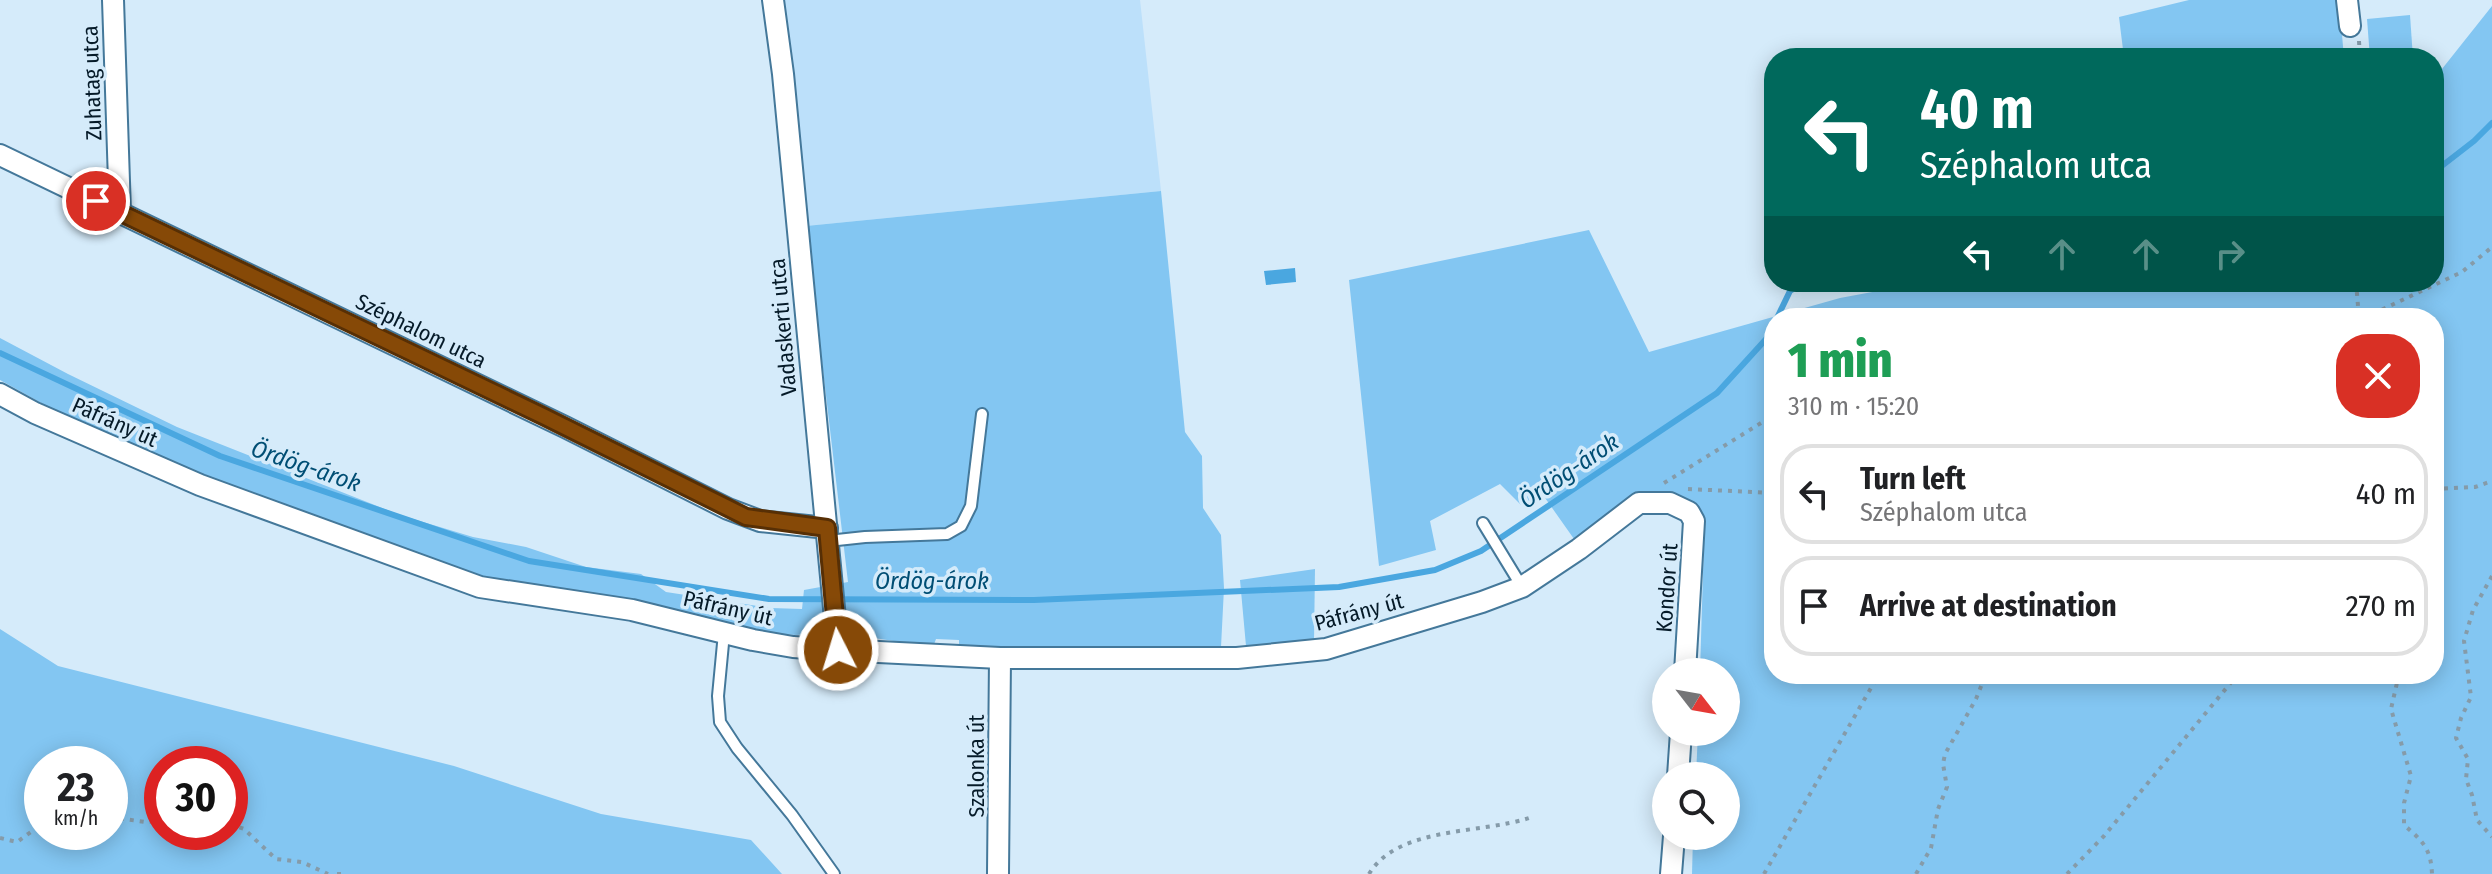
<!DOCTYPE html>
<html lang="en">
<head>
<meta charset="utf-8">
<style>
  :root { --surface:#fff; --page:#f6f6f6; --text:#202124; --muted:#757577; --line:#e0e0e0 }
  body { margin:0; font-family:"Fira Sans Condensed",sans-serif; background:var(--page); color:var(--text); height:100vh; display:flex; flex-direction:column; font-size:30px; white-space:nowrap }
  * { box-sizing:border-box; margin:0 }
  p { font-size:26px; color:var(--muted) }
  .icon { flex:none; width:44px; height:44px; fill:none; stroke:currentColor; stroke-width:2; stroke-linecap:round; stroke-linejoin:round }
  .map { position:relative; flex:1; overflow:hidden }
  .side { position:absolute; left:1764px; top:308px; width:680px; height:376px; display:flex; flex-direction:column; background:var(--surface); border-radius:32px; box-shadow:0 4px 20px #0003 }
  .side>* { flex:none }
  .banner { position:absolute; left:1764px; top:48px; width:680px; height:244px; border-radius:32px; box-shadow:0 4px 20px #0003; background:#00695c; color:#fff; overflow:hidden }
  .needle { width:52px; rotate:121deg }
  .tools { position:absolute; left:1652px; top:658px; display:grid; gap:16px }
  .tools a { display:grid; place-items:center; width:88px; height:88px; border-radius:50%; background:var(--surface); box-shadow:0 4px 20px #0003; font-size:40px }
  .speed { position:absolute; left:24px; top:746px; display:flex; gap:16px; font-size:40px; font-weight:700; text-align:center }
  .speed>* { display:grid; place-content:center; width:104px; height:104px; border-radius:50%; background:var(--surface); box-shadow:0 4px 20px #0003; line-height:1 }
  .speed small { font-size:20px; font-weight:400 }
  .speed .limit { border:12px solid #d22; background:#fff; color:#111 }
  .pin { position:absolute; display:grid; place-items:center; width:68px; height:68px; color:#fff; margin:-34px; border:4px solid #fff; border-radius:50%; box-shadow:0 2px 8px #0007 }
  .me { position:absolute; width:88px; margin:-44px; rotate:355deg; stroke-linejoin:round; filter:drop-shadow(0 0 6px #0008) }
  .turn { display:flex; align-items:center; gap:28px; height:168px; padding:0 24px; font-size:36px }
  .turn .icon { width:104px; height:104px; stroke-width:2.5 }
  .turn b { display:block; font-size:56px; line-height:68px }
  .lanes { display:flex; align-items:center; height:76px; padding:0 24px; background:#0003; justify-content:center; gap:40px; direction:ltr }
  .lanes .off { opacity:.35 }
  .round { display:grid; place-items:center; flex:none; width:84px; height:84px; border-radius:32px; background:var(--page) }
  .head { display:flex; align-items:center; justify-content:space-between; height:136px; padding:0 24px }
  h1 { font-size:48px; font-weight:800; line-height:60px; color:#1e9e55 }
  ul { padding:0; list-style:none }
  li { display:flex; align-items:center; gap:24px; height:100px; margin:0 16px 12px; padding:0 8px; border:4px solid var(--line); border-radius:32px }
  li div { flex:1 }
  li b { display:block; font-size:30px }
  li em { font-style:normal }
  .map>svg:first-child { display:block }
  .built { fill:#bce0fa }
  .green { fill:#83c6f2; fill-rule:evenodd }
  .water { fill:#4aa7e0 }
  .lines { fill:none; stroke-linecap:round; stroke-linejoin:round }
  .stream { stroke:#4aa7e0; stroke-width:6 }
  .service-casing { stroke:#44789a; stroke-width:14 }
  .minor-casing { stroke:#44789a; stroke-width:24 }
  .path { stroke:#859ba9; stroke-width:4; stroke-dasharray:4 6; stroke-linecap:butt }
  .service { stroke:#fff; stroke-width:10 }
  .minor { stroke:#fff; stroke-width:20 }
  .route-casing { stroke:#572f05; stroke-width:20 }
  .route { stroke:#864907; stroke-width:14 }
  .labels { text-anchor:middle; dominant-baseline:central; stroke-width:7; stroke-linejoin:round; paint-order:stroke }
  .street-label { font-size:22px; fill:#051a28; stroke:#d5ebfa }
  .water-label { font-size:24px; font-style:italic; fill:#004e74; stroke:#d5ebfa }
</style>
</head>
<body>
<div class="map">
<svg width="2492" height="874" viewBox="0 0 2492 874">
  <rect width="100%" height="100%" fill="#d5ebfa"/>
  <path class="built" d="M783,0H1140L1161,191L806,226Z"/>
  <g class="green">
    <path d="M2189,0H2339L2344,58H2124L2119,17Z"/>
    <path d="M2492,6V874H1692L1693,836H1726V776H1696L1698,732H1726V672H1700L1704,539L1702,518L1645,501L1633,495L1574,539L1543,495L1521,505L1500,484L1430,521L1436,550L1379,566L1349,280L1589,230L1649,352L1840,298L1926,282H2434V79ZM1774,318H2434V674H1774Z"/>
    <path d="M2410,15L2413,58H2370L2367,19Z"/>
    <path d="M1161,191L1185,432L1202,456L1203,508L1221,535L1224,588L1221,647L1048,651L959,648V640L936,639L933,647L861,636L848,629L828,633L796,635L746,632L479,580L177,465L61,414L0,380V338L68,374L177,427L400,515L473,537L526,547L586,567L641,574L666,592L771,608L802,609L804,590L848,582L806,226Z"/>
    <path d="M1315,569L1314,641L1284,646H1246L1240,580Z"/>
    <path d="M0,629L58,666L454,766L601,814L751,840L782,874H0ZM110,764V832H42V764ZM230,764V832H162V764Z"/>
  </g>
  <path class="water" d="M1295,268L1296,282L1266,285L1264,271Z"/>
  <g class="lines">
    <g class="stream">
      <path d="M2434,172L2474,141L2492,123"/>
      <path d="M1777,318L1790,291L1804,282"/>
      <path d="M0,353L220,456L529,561L769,599L1034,600L1339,587L1435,570L1481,551L1717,393L1767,338L1774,324"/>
    </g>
    <defs>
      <g id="service">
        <path d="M1483,523L1522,587"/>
        <path d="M828,541L865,537L947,534L961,526L971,506L982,414"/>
        <path d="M724,633L718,696L720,722L737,748L792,815L834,874"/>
      </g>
      <g id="minor">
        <path d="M113,0L120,212"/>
        <path d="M773,0L783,74L838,650"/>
        <path d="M2347,0L2350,26"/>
        <path d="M0,155L565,427L728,509L760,521L827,528"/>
        <path d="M0,394L35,413L200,485L480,587L632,610L753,640L793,647L838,650L1000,658H1237L1326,649L1482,602L1522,587L1579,549L1639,503H1670L1689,512L1694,521L1685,672"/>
        <path d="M1678,776L1681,732"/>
        <path d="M998,874L1000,658"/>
        <path d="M1671,874L1674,836"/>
      </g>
    </defs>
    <use href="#service" class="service-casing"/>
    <use href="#minor" class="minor-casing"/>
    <g class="path">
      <path d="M2359,41L2360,58"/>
      <path d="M2356,282L2359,318"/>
      <path d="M2364,318L2462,272L2492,247"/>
      <path d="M1664,483L1774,415"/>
      <path d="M1688,489L1774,493"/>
      <path d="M2434,489L2475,487L2492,481"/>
      <path d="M2492,576L2473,610L2464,641L2471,697L2461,718L2456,738L2468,759L2466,779L2472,795L2477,820L2492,837"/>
      <path d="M2399,674L2391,709L2411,776L2404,803V825C2423,841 2431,849 2432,874"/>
      <path d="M110,817L145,822L162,821"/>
      <path d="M230,824L244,829L276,859L302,862L328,874"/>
      <path d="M0,838L17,842L42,824"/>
      <path d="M337,874H347"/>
      <path d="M1369,874C1398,826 1481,834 1529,818"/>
      <path d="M1764,874L1879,674"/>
      <path d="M1916,874L1931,848L1938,809L1947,787L1943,764L1945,754L1976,699L1986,674"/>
      <path d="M2067,874L2104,836L2238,674"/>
    </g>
    <use href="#service" class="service"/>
    <use href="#minor" class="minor"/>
  </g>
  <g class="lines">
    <defs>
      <path id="route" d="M96,201L543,416L746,517L827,528L838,650"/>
    </defs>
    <use href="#route" class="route-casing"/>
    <use href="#route" class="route"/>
  </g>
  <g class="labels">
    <g class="street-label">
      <text transform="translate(92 83) rotate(-92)">Zuhatag utca</text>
      <text transform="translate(783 327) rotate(-95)">Vadaskerti utca</text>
      <text transform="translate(421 331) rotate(26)">Széphalom utca</text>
      <text transform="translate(115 422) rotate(24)">Páfrány út</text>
      <text transform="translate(1667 588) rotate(-86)">Kondor út</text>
      <text transform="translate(728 608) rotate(13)">Páfrány út</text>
      <text transform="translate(1359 612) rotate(-15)">Páfrány út</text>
      <text transform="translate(976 766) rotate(-90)">Szalonka út</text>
    </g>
    <g class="water-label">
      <text transform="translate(306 466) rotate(19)">Ördög-árok</text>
      <text transform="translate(1569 471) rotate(-34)">Ördög-árok</text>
      <text x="932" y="581">Ördög-árok</text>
    </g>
  </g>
</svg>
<div class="tools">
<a><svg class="needle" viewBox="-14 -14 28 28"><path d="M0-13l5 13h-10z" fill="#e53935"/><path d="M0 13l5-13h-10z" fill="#757577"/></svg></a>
<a><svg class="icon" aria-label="search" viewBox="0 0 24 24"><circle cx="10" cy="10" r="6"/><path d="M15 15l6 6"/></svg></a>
</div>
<div class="speed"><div>23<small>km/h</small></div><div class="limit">30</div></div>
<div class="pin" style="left:96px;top:201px;background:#d93025"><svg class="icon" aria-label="arrive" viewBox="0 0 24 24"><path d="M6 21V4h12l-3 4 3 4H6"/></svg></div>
<svg class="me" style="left:838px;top:650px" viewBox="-20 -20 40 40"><circle r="17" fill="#864907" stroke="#fff" stroke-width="3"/><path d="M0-11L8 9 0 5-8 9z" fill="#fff"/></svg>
<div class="banner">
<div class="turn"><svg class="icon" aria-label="left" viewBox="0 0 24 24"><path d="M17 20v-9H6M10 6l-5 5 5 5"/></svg><div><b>40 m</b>Széphalom utca</div></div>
<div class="lanes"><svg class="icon" aria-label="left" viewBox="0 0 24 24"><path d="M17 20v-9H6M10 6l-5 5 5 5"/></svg><svg class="icon off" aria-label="ahead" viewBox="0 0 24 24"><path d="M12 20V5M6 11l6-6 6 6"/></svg><svg class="icon off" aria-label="ahead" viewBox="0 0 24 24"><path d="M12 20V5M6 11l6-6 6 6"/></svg><svg class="icon off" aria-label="right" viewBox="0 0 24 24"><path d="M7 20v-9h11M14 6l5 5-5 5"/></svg></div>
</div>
<section class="side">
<div class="head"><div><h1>1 min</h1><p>310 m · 15:20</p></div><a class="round" style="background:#d93025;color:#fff"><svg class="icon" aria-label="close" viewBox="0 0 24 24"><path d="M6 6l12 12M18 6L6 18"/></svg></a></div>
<ul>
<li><svg class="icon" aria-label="left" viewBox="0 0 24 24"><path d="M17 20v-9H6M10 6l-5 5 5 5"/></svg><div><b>Turn left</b><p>Széphalom utca</p></div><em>40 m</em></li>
<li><svg class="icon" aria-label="arrive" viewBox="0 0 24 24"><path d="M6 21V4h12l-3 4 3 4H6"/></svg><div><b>Arrive at destination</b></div><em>270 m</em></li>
</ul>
</section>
</div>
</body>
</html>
